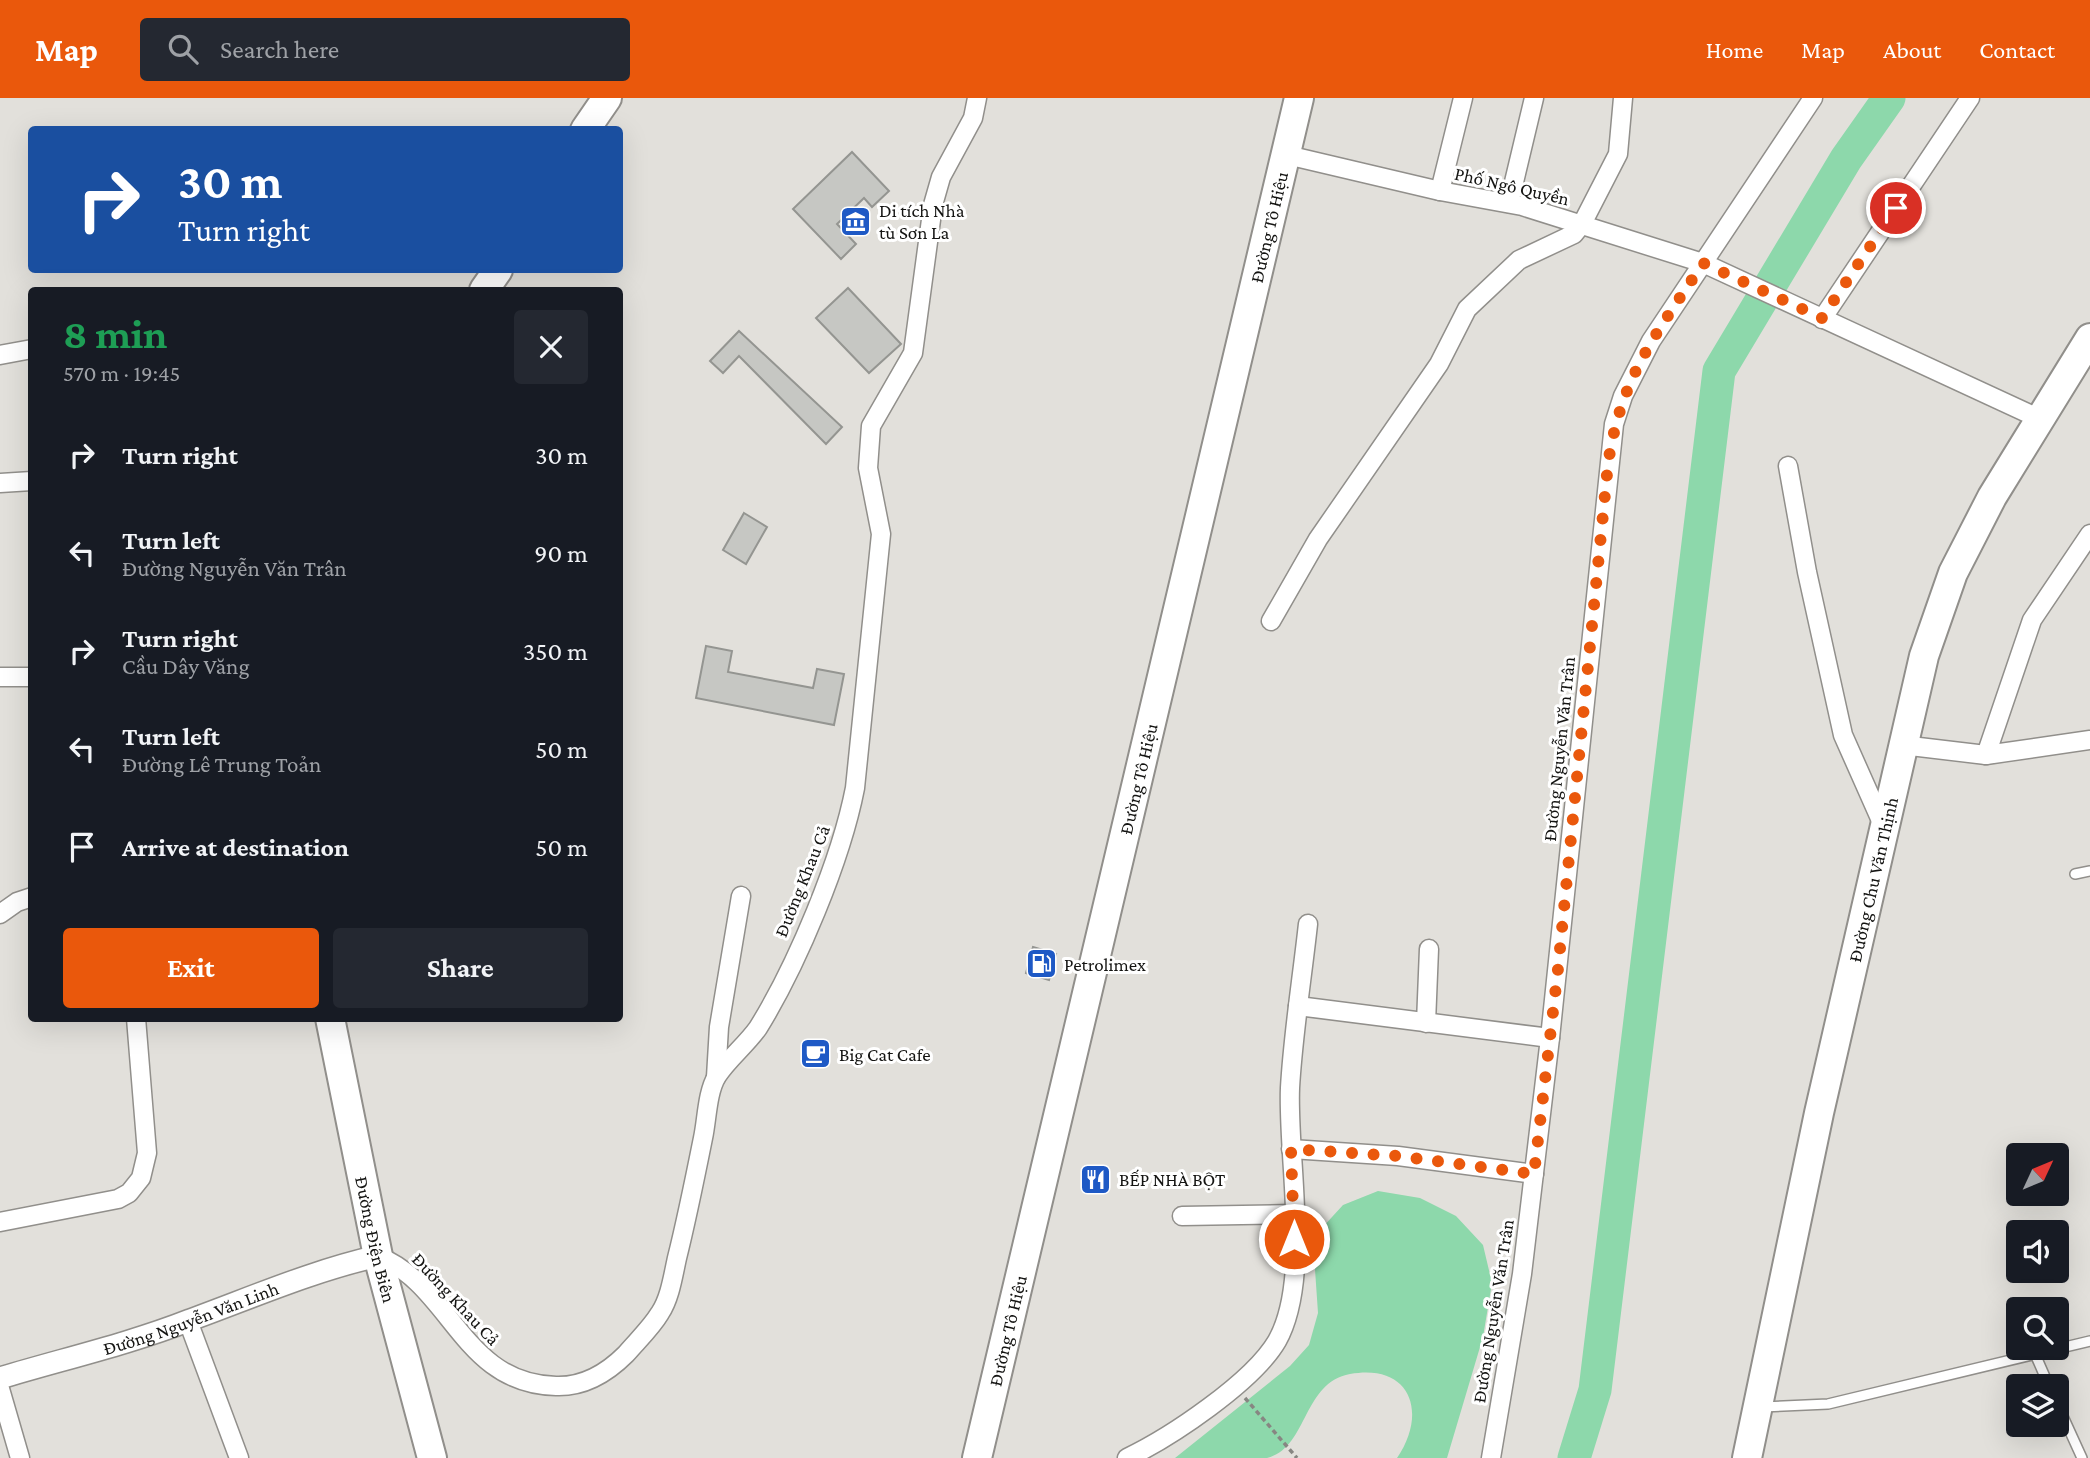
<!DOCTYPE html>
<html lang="en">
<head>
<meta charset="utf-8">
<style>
  :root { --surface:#171b24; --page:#242831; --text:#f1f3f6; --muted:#9ea1a6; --accent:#ea580c }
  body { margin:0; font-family:"Crimson Pro",serif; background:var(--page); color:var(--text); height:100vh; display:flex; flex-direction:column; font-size:26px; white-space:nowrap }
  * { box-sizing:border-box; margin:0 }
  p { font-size:23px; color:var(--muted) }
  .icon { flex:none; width:38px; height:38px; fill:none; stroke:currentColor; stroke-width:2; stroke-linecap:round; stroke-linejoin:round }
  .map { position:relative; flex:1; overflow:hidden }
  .side { position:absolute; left:28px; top:189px; width:595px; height:735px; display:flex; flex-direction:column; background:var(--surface); border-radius:7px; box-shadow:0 7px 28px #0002 }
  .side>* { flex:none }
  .banner { position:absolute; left:28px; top:28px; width:595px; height:147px; border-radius:7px; box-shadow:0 7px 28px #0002; background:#1a4fa0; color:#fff; overflow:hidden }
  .needle { width:46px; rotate:46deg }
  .tools { position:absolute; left:2006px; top:1045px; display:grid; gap:14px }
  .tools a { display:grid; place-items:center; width:63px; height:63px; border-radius:7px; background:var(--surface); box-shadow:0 7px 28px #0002; font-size:35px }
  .pin { position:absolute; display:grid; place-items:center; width:60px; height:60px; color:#fff; margin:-30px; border:4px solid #fff; border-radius:50%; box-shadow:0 2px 7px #0007 }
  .me { position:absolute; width:77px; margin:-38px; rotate:0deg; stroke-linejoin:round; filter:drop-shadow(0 0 5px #0008) }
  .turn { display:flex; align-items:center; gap:24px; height:147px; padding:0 35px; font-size:32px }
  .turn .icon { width:91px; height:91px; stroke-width:2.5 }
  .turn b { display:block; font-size:49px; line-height:60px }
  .round { display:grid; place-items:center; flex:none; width:74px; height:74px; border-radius:7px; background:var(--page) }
  .overview { display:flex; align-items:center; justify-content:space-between; height:119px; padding:0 35px }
  h1 { font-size:42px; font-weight:700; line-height:52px; color:#1e9e55 }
  .cta { display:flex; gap:14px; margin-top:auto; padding:14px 35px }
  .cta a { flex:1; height:80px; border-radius:7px; background:var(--accent); color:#fff; font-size:28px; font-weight:700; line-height:80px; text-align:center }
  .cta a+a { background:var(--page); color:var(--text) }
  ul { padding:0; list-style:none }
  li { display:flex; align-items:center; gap:21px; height:98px; padding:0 35px }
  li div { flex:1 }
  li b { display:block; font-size:26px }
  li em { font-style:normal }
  header { display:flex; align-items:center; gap:42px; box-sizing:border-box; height:98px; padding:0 35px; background:var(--accent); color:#fff }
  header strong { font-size:33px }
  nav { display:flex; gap:38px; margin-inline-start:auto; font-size:24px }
  .search { width:490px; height:63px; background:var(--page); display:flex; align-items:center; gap:18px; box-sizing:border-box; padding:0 24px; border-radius:7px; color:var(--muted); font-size:26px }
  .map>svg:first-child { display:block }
  .water { fill:#8dd8ab }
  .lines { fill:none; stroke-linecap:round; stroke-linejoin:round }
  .river { stroke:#8dd8ab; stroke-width:33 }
  .building { fill:#c6c7c3; stroke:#949591; stroke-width:2 }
  .service-casing { stroke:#918f8b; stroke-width:12 }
  .minor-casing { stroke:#918f8b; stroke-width:21 }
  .tertiary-casing { stroke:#918f8b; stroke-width:24 }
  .primary-casing { stroke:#918f8b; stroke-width:32 }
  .path { stroke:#878682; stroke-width:3.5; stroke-dasharray:5 3.5; stroke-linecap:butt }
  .service { stroke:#fff; stroke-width:9 }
  .minor { stroke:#fff; stroke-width:18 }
  .tertiary { stroke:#fff; stroke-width:21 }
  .primary { stroke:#fff; stroke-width:28 }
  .route { stroke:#ea580c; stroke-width:12; stroke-dasharray:0 21.6 }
  .labels { text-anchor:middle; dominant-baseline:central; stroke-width:6; stroke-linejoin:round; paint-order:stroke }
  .street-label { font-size:19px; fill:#141412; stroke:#fff }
  .poi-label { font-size:19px; fill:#141412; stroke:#fff; text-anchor:start }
</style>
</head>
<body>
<header>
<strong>Map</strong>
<div class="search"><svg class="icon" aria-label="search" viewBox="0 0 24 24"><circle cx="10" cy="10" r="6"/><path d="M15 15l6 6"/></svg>Search here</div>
<nav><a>Home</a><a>Map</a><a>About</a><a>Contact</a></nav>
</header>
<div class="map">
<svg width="2090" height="1360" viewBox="0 0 2090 1360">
  <rect width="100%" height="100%" fill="#e2e0db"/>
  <path class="water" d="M1378,1093L1420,1100L1456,1118L1483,1147L1492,1185L1483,1239L1447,1360H1397C1428,1315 1411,1265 1350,1276C1302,1285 1308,1350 1267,1360C1248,1360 1197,1360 1175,1360L1290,1268L1309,1247L1318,1215L1314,1157L1321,1131L1343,1107Z"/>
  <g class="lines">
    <path class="river" d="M1574,1360L1595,1292L1719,273L1846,61L1889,0"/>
  </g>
  <g class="building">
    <path d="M852,54L889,93L872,109L864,100L837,126L856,146L841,161L793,111Z"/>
    <path d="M848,190L901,246L869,275L816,220Z"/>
    <path d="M739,233L842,329L826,346L739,258L723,275L710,263Z"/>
    <path d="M744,415L767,429L746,466L723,452Z"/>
    <path d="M706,548L732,553L728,574L813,590L817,571L844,576L834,627L696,600Z"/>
    <path d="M1033,849L1056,856L1049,882L1026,875Z"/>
  </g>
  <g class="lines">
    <defs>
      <g id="service">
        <path d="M2075,776L2090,773"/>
        <path d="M2035,1256L2049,1288"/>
        <path d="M2056,1303L2082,1360"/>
        <path d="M1762,1309L1828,1306L2090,1243"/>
      </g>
      <g id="minor">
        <path d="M1287,57L1440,93L1522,108L1703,165L2038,320"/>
        <path d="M1440,93L1463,0"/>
        <path d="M1509,105L1534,0"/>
        <path d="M1822,221L1970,0"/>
        <path d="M0,257L32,251"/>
        <path d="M1788,368L1807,474L1843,637L1883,727"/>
        <path d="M0,385L32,383"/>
        <path d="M1271,523L1318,441L1439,266L1467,211L1519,162L1574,136L1582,126L1618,56L1623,0"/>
        <path d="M0,579H32"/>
        <path d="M1902,647L1986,657L2090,642"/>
        <path d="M1986,657L2032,522L2090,436"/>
        <path d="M0,816L17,804L32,799"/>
        <path d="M1298,908L1550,940"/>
        <path d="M1426,925L1429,851"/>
        <path d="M716,979L719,929L741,798"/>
        <path d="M1291,1051L1398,1058L1534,1076"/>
        <path d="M1182,1118L1294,1116"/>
        <path d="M0,1124L118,1101L129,1095L141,1080L147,1055L136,920"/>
        <path d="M378,1158C452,1188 462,1286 556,1288C583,1289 607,1275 626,1256C637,1243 651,1230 660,1215C670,1200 673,1178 677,1160C687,1120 695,1080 703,1040C707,1022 707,994 717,978C728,961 746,947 758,930C797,867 841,762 855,690L881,436L868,370L871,328L913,255L933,107L941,79L973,20L977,0"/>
        <path d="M188,1223L239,1360"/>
        <path d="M0,1291L20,1360"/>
        <path d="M1127,1360C1171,1339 1253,1284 1277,1243C1312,1181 1287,1061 1290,990C1293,936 1302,881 1308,826"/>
        <path d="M1491,1360L1522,1176L1550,940L1614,326L1623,298L1651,243L1813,0"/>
      </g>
      <g id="tertiary">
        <path id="s1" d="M0,1280C63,1261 129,1246 190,1222C253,1199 312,1173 378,1158"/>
      </g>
      <g id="primary">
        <path d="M585,32L607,0"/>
        <path d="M484,192L498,172"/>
        <path id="s2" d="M330,920L378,1158L432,1360"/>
        <path id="s3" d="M977,1360L1299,0"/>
        <path id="s4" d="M1747,1360L1819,1015L1924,558L1953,475L1992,399L2090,240"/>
      </g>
    </defs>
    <use href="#service" class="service-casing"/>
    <use href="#minor" class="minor-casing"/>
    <use href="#tertiary" class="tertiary-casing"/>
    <use href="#primary" class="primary-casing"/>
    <path class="path" d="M1245,1300L1297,1360"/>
    <use href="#service" class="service"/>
    <use href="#minor" class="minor"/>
    <use href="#tertiary" class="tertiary"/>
    <use href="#primary" class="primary"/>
  </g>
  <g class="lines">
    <path class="route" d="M1294,1141L1291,1051L1398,1058L1534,1076L1558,871L1608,366C1621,278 1656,237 1703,165L1822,220L1896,110"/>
  </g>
  <defs>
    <symbol id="museum-square" viewBox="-11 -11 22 22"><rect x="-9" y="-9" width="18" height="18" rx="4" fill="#1e59c5" stroke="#fff"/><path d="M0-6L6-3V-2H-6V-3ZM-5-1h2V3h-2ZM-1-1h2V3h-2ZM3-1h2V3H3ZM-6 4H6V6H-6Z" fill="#fff"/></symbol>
    <symbol id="fuel-square" viewBox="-11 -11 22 22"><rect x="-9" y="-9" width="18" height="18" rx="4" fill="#1e59c5" stroke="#fff"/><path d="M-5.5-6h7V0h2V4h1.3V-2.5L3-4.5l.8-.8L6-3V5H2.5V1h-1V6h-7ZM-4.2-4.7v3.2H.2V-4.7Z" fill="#fff"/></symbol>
    <symbol id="cafe-square" viewBox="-11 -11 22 22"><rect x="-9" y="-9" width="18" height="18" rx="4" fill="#1e59c5" stroke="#fff"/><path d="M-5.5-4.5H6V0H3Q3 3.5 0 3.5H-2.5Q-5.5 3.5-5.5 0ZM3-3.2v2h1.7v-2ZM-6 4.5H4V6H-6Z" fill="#fff"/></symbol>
    <symbol id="restaurant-square" viewBox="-11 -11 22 22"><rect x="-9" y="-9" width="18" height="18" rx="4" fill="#1e59c5" stroke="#fff"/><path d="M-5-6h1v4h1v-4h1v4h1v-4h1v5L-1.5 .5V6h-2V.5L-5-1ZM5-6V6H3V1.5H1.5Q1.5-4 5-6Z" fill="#fff"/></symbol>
  </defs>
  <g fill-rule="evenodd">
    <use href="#museum-square" x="838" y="106" width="35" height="35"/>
    <use href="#fuel-square" x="1024" y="848" width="35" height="35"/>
    <use href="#cafe-square" x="798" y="938" width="35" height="35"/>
    <use href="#restaurant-square" x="1078" y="1064" width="35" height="35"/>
  </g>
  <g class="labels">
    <g class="street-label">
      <text transform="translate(1512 88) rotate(13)">Phố Ngô Quyền</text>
      <text stroke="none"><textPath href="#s3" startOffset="1265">Đường Tô Hiệu</textPath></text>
      <text transform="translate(1559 651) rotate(-84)">Đường Nguyễn Văn Trân</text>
      <text stroke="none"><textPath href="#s3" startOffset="698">Đường Tô Hiệu</textPath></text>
      <text stroke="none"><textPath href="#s4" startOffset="592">Đường Chu Văn Thịnh</textPath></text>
      <text transform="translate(802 783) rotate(-68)">Đường Khau Cả</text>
      <text stroke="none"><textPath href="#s2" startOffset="226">Đường Điện Biên</textPath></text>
      <text transform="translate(456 1201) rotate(47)">Đường Khau Cả</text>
      <text transform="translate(1493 1213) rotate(-81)">Đường Nguyễn Văn Trân</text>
      <text stroke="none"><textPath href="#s1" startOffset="200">Đường Nguyễn Văn Linh</textPath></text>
      <text stroke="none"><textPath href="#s3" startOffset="131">Đường Tô Hiệu</textPath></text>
    </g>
    <g class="poi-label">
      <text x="879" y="112">Di tích Nhà<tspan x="879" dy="22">tù Sơn La</tspan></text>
      <text x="1064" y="866">Petrolimex</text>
      <text x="839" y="956">Big Cat Cafe</text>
      <text x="1119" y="1081">BẾP NHÀ BỘT</text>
    </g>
  </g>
</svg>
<div class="tools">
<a><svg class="needle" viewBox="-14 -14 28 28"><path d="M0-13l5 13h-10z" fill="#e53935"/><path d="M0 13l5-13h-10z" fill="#9ea1a6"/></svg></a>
<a><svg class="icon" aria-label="sound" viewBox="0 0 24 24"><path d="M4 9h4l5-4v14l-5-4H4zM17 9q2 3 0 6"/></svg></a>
<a><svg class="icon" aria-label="search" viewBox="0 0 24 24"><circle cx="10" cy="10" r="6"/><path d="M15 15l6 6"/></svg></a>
<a><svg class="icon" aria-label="layers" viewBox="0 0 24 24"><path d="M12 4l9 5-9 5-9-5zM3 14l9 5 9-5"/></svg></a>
</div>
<div class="pin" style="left:1896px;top:110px;background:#d93025"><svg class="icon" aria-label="arrive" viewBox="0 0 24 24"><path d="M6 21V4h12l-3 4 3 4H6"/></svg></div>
<svg class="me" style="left:1294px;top:1141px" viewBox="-20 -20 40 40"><circle r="17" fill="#ea580c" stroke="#fff" stroke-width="3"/><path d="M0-11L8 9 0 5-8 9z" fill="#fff"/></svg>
<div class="banner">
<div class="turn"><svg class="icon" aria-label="right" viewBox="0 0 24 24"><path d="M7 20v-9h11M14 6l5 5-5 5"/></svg><div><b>30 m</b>Turn right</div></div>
</div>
<section class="side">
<div class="overview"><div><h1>8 min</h1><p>570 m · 19:45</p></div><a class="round"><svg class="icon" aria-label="close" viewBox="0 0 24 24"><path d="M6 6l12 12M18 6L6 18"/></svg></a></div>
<ul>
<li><svg class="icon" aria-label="right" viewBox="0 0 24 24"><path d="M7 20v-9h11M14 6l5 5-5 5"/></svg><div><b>Turn right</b></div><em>30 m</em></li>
<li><svg class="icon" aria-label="left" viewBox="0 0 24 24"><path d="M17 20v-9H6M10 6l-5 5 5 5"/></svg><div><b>Turn left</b><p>Đường Nguyễn Văn Trân</p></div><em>90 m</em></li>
<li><svg class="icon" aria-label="right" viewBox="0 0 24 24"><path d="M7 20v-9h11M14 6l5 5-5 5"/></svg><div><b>Turn right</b><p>Cầu Dây Văng</p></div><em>350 m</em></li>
<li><svg class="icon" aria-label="left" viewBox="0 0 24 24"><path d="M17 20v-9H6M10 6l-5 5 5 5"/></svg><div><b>Turn left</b><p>Đường Lê Trung Toản</p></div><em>50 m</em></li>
<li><svg class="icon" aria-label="arrive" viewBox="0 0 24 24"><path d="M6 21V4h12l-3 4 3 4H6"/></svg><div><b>Arrive at destination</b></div><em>50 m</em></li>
</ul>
<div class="cta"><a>Exit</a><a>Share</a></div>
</section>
</div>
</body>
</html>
